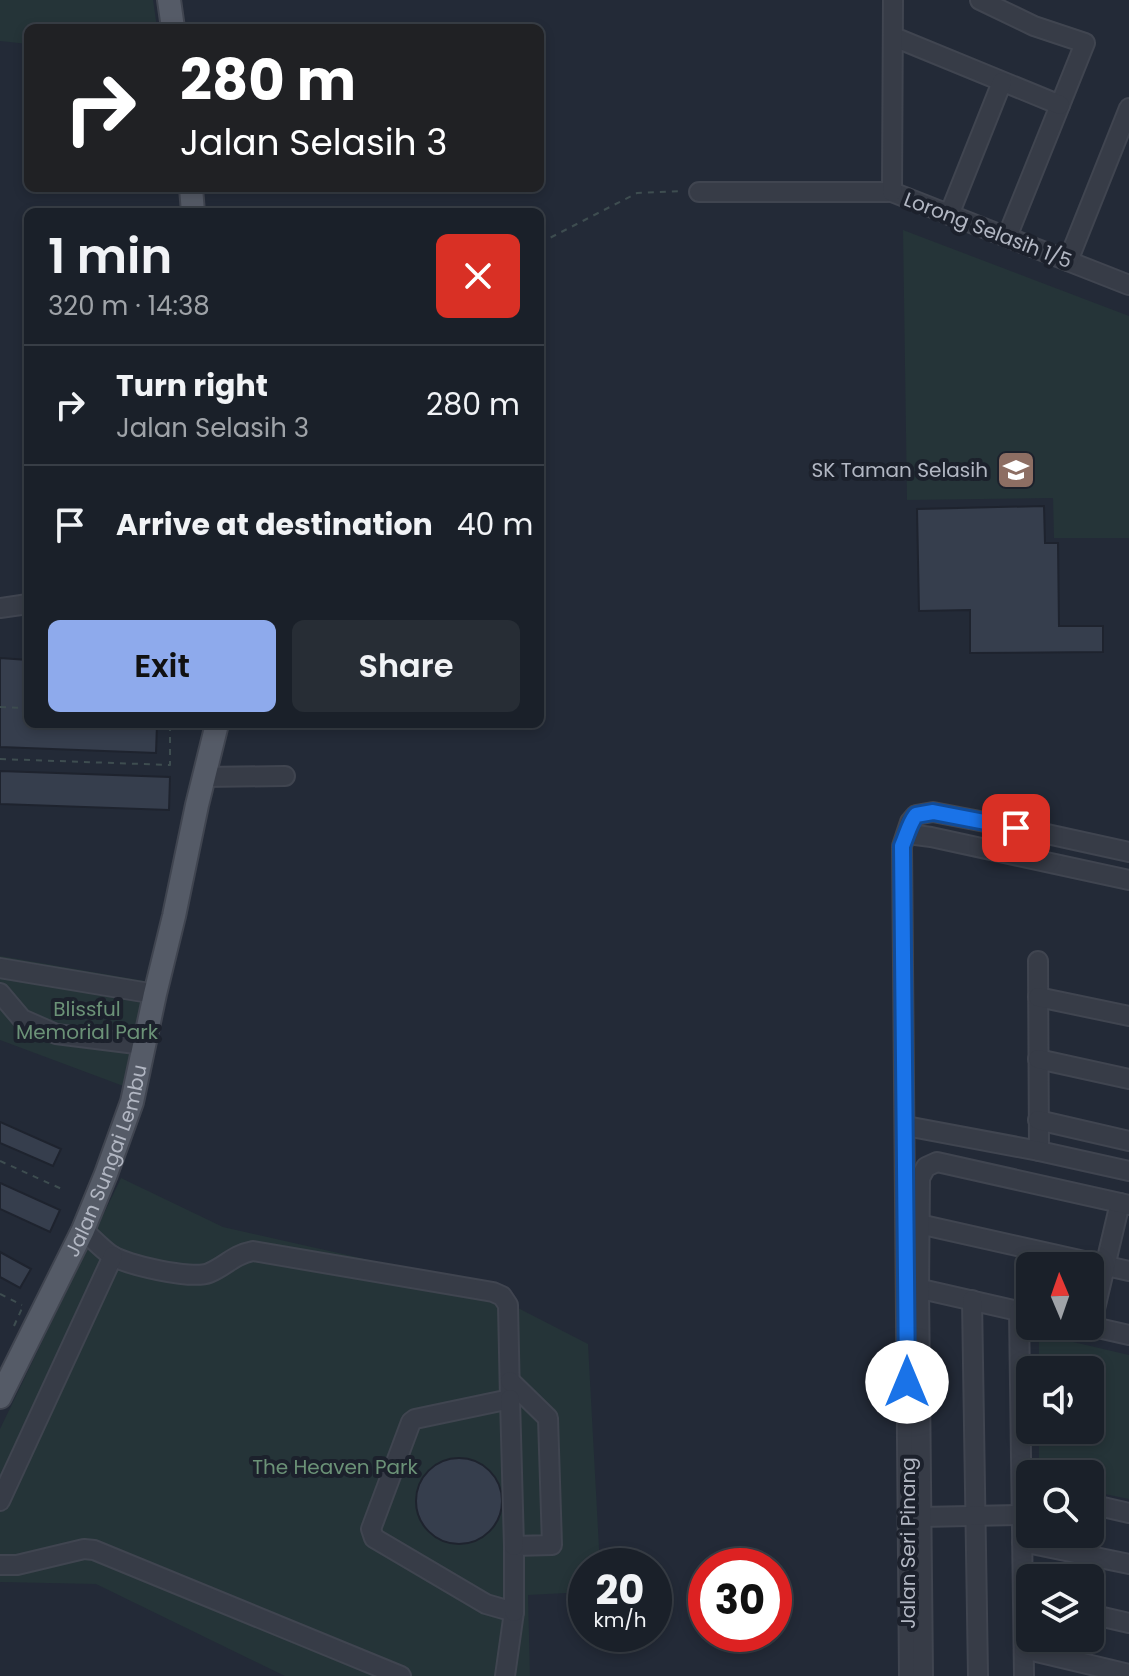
<!DOCTYPE html>
<html lang="en">
<head>
<meta charset="utf-8">
<style>
  :root { --surface:#1a2029; --page:#272d35; --text:#f1f3f6; --muted:#9fa3a8; --line:#383e46; --accent:#8eaaec }
  body { margin:0; font-family:Poppins,sans-serif; background:var(--page); color:var(--text); height:100vh; display:flex; flex-direction:column; font-size:30px; white-space:nowrap }
  * { box-sizing:border-box; margin:0 }
  p { font-size:26px; color:var(--muted) }
  .icon { flex:none; width:44px; height:44px; fill:none; stroke:currentColor; stroke-width:2; stroke-linecap:round; stroke-linejoin:round }
  .map { position:relative; flex:1; overflow:hidden }
  .side { position:absolute; left:24px; top:208px; width:520px; height:520px; display:flex; flex-direction:column; background:var(--surface); border-radius:12px; box-shadow:0 4px 12px #0003,0 0 0 2px var(--line) }
  .side>* { flex:none }
  .top-card { position:absolute; left:24px; top:24px; width:520px; height:168px; border-radius:12px; box-shadow:0 4px 12px #0003,0 0 0 2px var(--line); background:#202124; color:#fff; overflow:hidden }
  .needle { width:52px; rotate:358deg }
  .tools { position:absolute; left:1016px; top:1252px; display:grid; gap:16px }
  .tools a { display:grid; place-items:center; width:88px; height:88px; border-radius:12px; background:var(--surface); box-shadow:0 4px 12px #0003,0 0 0 2px var(--line); font-size:40px }
  .speed { position:absolute; left:568px; top:1548px; display:flex; gap:16px; font-size:40px; font-weight:700; text-align:center }
  .speed>* { display:grid; place-content:center; width:104px; height:104px; border-radius:50%; background:var(--surface); box-shadow:0 4px 12px #0003,0 0 0 2px var(--line); line-height:1 }
  .speed small { font-size:20px; font-weight:400 }
  .speed .limit { border:12px solid #d22; background:#fff; color:#111 }
  .pin { position:absolute; display:grid; place-items:center; width:68px; height:68px; color:#fff; margin:-34px; border-radius:16px; box-shadow:0 4px 12px #0006 }
  .me { position:absolute; width:88px; margin:-44px; rotate:0deg; stroke-linejoin:round; filter:drop-shadow(0 0 6px #0008) }
  .turn { display:flex; align-items:center; gap:28px; height:168px; padding:0 24px; font-size:36px }
  .turn .icon { width:104px; height:104px; stroke-width:2.5 }
  .turn b { display:block; font-size:56px; line-height:68px }
  .round { display:grid; place-items:center; flex:none; width:84px; height:84px; border-radius:12px; background:var(--page) }
  .head { display:flex; align-items:center; justify-content:space-between; height:136px; padding:0 24px }
  h1 { font-size:48px; font-weight:600; line-height:60px }
  .cta { display:flex; gap:16px; margin-top:auto; padding:16px 24px }
  .cta a { flex:1; height:92px; border-radius:12px; background:var(--accent); color:#111; font-size:32px; font-weight:600; line-height:92px; text-align:center }
  .cta a+a { background:var(--page); color:var(--text) }
  ul { padding:0; list-style:none }
  li { display:flex; align-items:center; gap:24px; height:120px; padding:0 24px; border-top:2px solid var(--line) }
  li div { flex:1 }
  li b { display:block; font-size:30px }
  li em { font-style:normal }
  .map>svg:first-child { display:block }
  .green { fill:#253438 }
  .building { fill:#363e4d; stroke:#1e232e; stroke-width:2 }
  .lines { fill:none; stroke-linecap:round; stroke-linejoin:round }
  .minor-casing { stroke:#404550; stroke-width:22 }
  .major-casing { stroke:#404550; stroke-width:26 }
  .path { stroke:#3e4d50; stroke-width:2; stroke-dasharray:6 6; stroke-linecap:butt }
  .minor { stroke:#373c47; stroke-width:18 }
  .major { stroke:#555b67; stroke-width:22 }
  .route-casing { stroke:#114b97; stroke-width:20 }
  .route { stroke:#1a73e8; stroke-width:14 }
  .labels { text-anchor:middle; dominant-baseline:central; stroke-width:8; stroke-linejoin:round; paint-order:stroke }
  .street-label { font-size:20px; fill:#b2b7c3; stroke:#1c212c }
  .poi-label { font-size:20px; fill:#b2b7c3; stroke:#1c212c; text-anchor:end }
  .park-label { font-size:20px; fill:#6b9277; stroke:#1c212c }
</style>
</head>
<body>
<div class="map">
<svg width="1129" height="1676" viewBox="0 0 1129 1676">
  <rect width="100%" height="100%" fill="#232a37"/>
  <g class="green">
    <path d="M0,0H153L157,28H28V44L0,41Z"/>
    <path d="M903,230L1129,316V538H1054L1053,498L907,500Z"/>
    <path d="M0,956L145,981L126,1087L0,1040Z"/>
    <path d="M121,1178L223,1227L498,1289L518,1308L588,1344L600,1566H586V1592L528,1595L530,1676H285L96,1584L0,1582V1429Z"/>
    <path d="M1039,1334L1129,1355V1499L1090,1491V1474H1039V1430H1090V1370H1039Z"/>
  </g>
  <g class="building">
    <path d="M1044,506L1045,543H1058L1059,626H1103V652L970,653V610L919,611L917,509Z"/>
    <path d="M0,658L28,660V724H157L156,753L0,747Z"/>
    <path d="M0,771L170,777L169,810L0,804Z"/>
    <path d="M0,1122L61,1149L53,1166L0,1143Z"/>
    <path d="M0,1183L60,1210L50,1232L0,1209Z"/>
    <path d="M0,1252L31,1269L20,1288L0,1277Z"/>
    <circle cx="459" cy="1501" r="43"/>
  </g>
  <g class="lines">
    <defs>
      <g id="minor">
        <path d="M980,0L1034,26L1085,43L1007,237"/>
        <path d="M894,37L1060,105"/>
        <path d="M699,192H892L1129,285"/>
        <path d="M892,192L893,0"/>
        <path d="M949,215L1002,82"/>
        <path d="M1068,261L1129,108"/>
        <path d="M0,608L28,604"/>
        <path d="M203,777L285,776"/>
        <path d="M908,834L931,837L1129,880"/>
        <path d="M1038,961L1039,1151"/>
        <path d="M0,968L155,994"/>
        <path d="M0,993L22,1019L56,1034L144,1045"/>
        <path d="M1038,997L1129,1016"/>
        <path d="M1038,1059L1129,1079"/>
        <path d="M1038,1120L1129,1141"/>
        <path d="M906,1126L1039,1151L1129,1171"/>
        <path d="M919,1224L1129,1271"/>
        <path d="M83,1230C92,1238 101,1248 111,1255C126,1265 192,1280 209,1273C226,1266 233,1255 253,1251L493,1292L502,1296L508,1305L510,1399L415,1419L411,1422L371,1529L374,1538L486,1604L514,1612L505,1676"/>
        <path d="M908,1286L1027,1313"/>
        <path d="M972,1300L978,1676"/>
        <path d="M1019,1311L1024,1676"/>
        <path d="M1089,1326L1129,1335"/>
        <path d="M1091,1326L1120,1203"/>
        <path d="M510,1381L548,1418L552,1545L514,1546V1612"/>
        <path d="M510,1399L514,1546"/>
        <path d="M0,1501L113,1256"/>
        <path d="M1090,1504L1129,1513"/>
        <path d="M921,1517L1022,1515"/>
        <path d="M1022,1542L1129,1564"/>
        <path d="M0,1565H17L84,1549L94,1550L401,1676"/>
        <path d="M1090,1614L1129,1623"/>
        <path d="M1024,1649L1129,1674"/>
        <path d="M909,1676L902,846L910,822L916,815L933,812L1047,834L1129,852"/>
        <path d="M923,1676L919,1289L920,1178L926,1167L937,1162L1129,1205"/>
      </g>
      <g id="major">
        <path d="M169,0L173,28"/>
        <path d="M191,188L193,212"/>
        <path id="s1" d="M0,1397L83,1230L106,1174L132,1102L155,994L174,916L197,805L217,724"/>
      </g>
    </defs>
    <use href="#minor" class="minor-casing"/>
    <use href="#major" class="major-casing"/>
    <g class="path">
      <path d="M540,243L637,193L682,191"/>
      <path d="M0,707L28,708"/>
      <path d="M0,759L170,765V724"/>
      <path d="M0,1161L64,1190"/>
      <path d="M0,1294L22,1305"/>
      <path d="M14,1326L23,1306"/>
    </g>
    <use href="#minor" class="minor"/>
    <use href="#major" class="major"/>
  </g>
  <g class="lines">
    <defs>
      <path id="route" d="M907,1382L902,846C907,835 909,824 916,815L933,812L1016,828"/>
    </defs>
    <use href="#route" class="route-casing"/>
    <use href="#route" class="route"/>
  </g>
  <defs>
    <symbol id="school-square" viewBox="-11 -11 22 22"><rect x="-9" y="-9" width="18" height="18" rx="4" fill="#8d6e63" stroke="#1c212c"/><path d="M0-5L7-2L0 1L-7-2ZM-4 1L0 2.5L4 1V4Q0 6-4 4Z" fill="#fff"/></symbol>
  </defs>
  <g fill-rule="evenodd">
    <use href="#school-square" x="994" y="448" width="44" height="44"/>
  </g>
  <g class="labels">
    <g class="street-label">
      <text transform="translate(988 230) rotate(21)">Lorong Selasih 1/5</text>
      <text stroke="none"><textPath href="#s1" startOffset="260">Jalan Sungai Lembu</textPath></text>
      <text transform="translate(908 1543) rotate(-90)">Jalan Seri Pinang</text>
    </g>
    <g class="poi-label">
      <text x="988" y="470">SK Taman Selasih</text>
    </g>
    <g class="park-label">
      <text x="87" y="1009">Blissful<tspan x="87" dy="23">Memorial Park</tspan></text>
      <text x="335" y="1467">The Heaven Park</text>
    </g>
  </g>
</svg>
<div class="tools">
<a><svg class="needle" viewBox="-14 -14 28 28"><path d="M0-13l5 13h-10z" fill="#e53935"/><path d="M0 13l5-13h-10z" fill="#9fa3a8"/></svg></a>
<a><svg class="icon" aria-label="sound" viewBox="0 0 24 24"><path d="M4 9h4l5-4v14l-5-4H4zM17 9q2 3 0 6"/></svg></a>
<a><svg class="icon" aria-label="search" viewBox="0 0 24 24"><circle cx="10" cy="10" r="6"/><path d="M15 15l6 6"/></svg></a>
<a><svg class="icon" aria-label="layers" viewBox="0 0 24 24"><path d="M12 4l9 5-9 5-9-5zM3 14l9 5 9-5"/></svg></a>
</div>
<div class="speed"><div>20<small>km/h</small></div><div class="limit">30</div></div>
<div class="pin" style="left:1016px;top:828px;background:#d93025"><svg class="icon" aria-label="arrive" viewBox="0 0 24 24"><path d="M6 21V4h12l-3 4 3 4H6"/></svg></div>
<svg class="me" style="left:907px;top:1382px" viewBox="-20 -20 40 40"><circle r="19" fill="#fff"/><path d="M0-13L10 11 0 6-10 11z" fill="#1a73e8"/></svg>
<div class="top-card">
<div class="turn"><svg class="icon" aria-label="right" viewBox="0 0 24 24"><path d="M7 20v-9h11M14 6l5 5-5 5"/></svg><div><b>280 m</b>Jalan Selasih 3</div></div>
</div>
<section class="side">
<div class="head"><div><h1>1 min</h1><p>320 m · 14:38</p></div><a class="round" style="background:#d93025;color:#fff"><svg class="icon" aria-label="close" viewBox="0 0 24 24"><path d="M6 6l12 12M18 6L6 18"/></svg></a></div>
<ul>
<li><svg class="icon" aria-label="right" viewBox="0 0 24 24"><path d="M7 20v-9h11M14 6l5 5-5 5"/></svg><div><b>Turn right</b><p>Jalan Selasih 3</p></div><em>280 m</em></li>
<li><svg class="icon" aria-label="arrive" viewBox="0 0 24 24"><path d="M6 21V4h12l-3 4 3 4H6"/></svg><div><b>Arrive at destination</b></div><em>40 m</em></li>
</ul>
<div class="cta"><a>Exit</a><a>Share</a></div>
</section>
</div>
</body>
</html>
